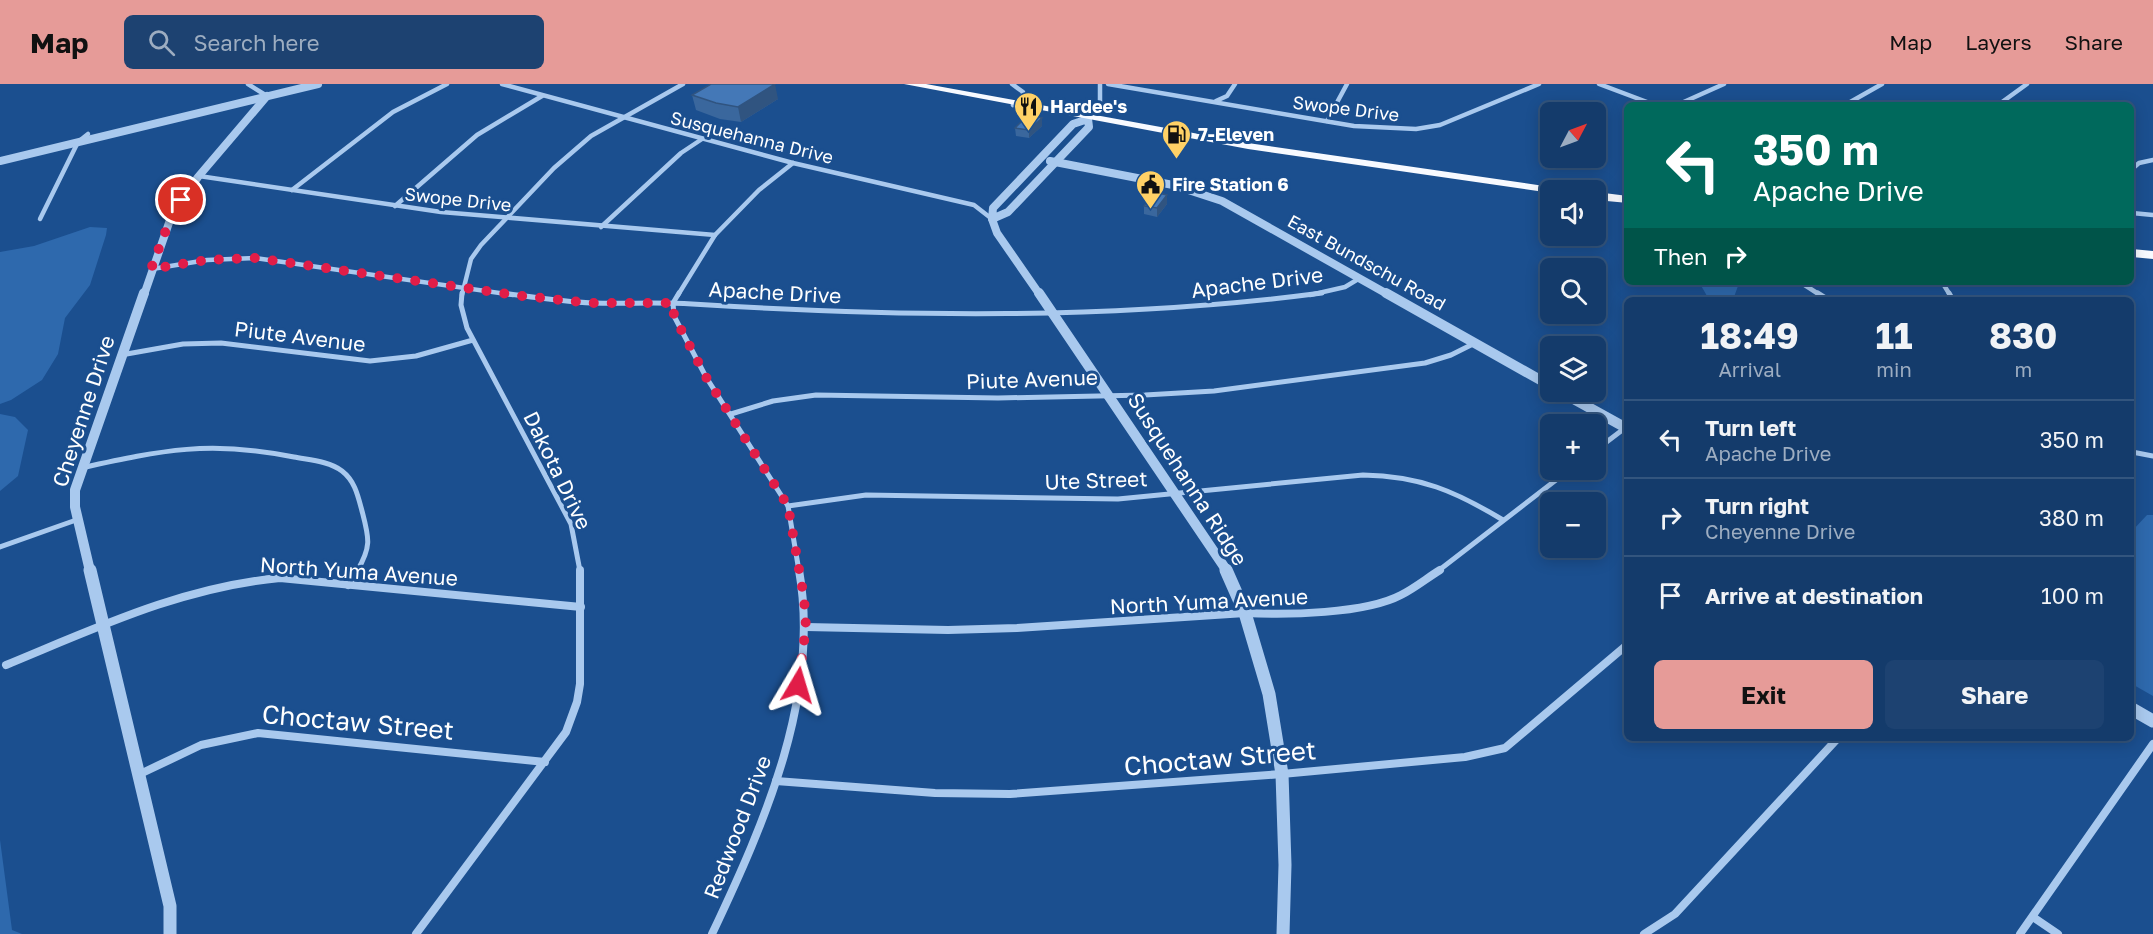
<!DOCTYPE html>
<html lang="en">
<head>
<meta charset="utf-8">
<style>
  :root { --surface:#143b6b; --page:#1d4271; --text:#f1f3f6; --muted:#9dadc1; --line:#33557e; --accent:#e69b98 }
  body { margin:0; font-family:"Golos Text",sans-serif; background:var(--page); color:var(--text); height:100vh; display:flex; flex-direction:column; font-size:22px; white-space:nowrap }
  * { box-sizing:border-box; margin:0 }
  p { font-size:20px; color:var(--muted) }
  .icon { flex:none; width:33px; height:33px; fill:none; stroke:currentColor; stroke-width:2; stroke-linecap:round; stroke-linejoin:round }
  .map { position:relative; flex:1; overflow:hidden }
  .panel { position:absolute; left:1624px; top:213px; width:510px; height:444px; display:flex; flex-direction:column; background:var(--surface); border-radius:9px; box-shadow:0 3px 15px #0003,0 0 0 2px var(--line) }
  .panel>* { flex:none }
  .top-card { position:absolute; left:1624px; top:18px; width:510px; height:183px; border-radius:9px; box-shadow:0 3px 15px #0003,0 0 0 2px var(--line); background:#00695c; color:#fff; overflow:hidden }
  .needle { width:39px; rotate:49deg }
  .fabs { position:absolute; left:1540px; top:18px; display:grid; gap:12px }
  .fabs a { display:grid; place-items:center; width:66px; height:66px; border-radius:9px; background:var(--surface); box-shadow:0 3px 15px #0003,0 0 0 2px var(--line); font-size:30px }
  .pin { position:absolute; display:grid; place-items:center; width:51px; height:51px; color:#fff; margin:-26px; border:3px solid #fff; border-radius:50%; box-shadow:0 2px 6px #0007 }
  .me { position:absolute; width:66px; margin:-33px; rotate:7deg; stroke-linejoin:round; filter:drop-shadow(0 0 4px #0008) }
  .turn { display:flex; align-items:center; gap:21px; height:126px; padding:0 30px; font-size:27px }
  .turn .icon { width:78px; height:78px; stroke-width:2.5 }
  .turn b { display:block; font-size:42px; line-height:51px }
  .then { display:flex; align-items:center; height:57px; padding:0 30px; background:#0003; gap:12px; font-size:22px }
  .eta { display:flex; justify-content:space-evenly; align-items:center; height:102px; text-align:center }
  .eta b { font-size:36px; font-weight:700; line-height:42px }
  .primary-button { display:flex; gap:12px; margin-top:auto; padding:12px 30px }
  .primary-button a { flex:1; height:69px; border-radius:9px; background:var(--accent); color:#111; font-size:24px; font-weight:700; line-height:69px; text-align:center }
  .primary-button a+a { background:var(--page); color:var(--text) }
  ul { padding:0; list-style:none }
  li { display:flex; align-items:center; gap:18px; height:78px; padding:0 30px; border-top:2px solid var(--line) }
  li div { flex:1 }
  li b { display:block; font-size:22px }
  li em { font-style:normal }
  header { display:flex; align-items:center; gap:36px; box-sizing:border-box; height:84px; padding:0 30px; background:var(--accent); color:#111 }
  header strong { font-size:28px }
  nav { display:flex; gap:33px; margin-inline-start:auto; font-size:21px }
  .search { width:420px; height:54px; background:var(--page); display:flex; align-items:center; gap:15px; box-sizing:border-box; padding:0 21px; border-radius:9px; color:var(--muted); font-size:22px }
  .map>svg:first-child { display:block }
  .green { fill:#2e69ad }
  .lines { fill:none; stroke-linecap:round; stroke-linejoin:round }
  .minor-far2 { stroke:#a9c9ee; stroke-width:4.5 }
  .minor-far1 { stroke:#a9c9ee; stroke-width:5 }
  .minor { stroke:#a9c9ee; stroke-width:8 }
  .tertiary-far2 { stroke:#a9c9ee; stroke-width:8 }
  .tertiary-far1 { stroke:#a9c9ee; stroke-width:10 }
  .tertiary { stroke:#a9c9ee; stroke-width:13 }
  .trunk { fill:#f8faff; fill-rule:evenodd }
  .wall { fill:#3a679d }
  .shaded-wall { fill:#305480 }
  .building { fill:#4478b7; stroke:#305480; stroke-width:1.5 }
  .route { stroke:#e11d48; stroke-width:10; stroke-dasharray:0 18 }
  .labels { text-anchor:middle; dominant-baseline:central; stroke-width:6; stroke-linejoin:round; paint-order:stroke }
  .far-poi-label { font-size:18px; font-weight:bold; fill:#fff; stroke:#1b4f8f; text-anchor:start }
  .far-street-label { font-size:18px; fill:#fff; stroke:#1b4f8f }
  .street-label { font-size:21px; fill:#fff; stroke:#1b4f8f }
  .near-street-label { font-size:26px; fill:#fff; stroke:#1b4f8f }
</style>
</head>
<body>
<header>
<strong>Map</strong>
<div class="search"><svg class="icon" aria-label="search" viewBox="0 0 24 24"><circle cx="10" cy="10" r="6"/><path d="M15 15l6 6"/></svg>Search here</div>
<nav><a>Map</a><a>Layers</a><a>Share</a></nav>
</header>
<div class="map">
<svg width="2153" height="850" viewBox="0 0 2153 850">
  <rect width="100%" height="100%" fill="#1b4f8f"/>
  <g class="green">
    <path d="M90,143L107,144L106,151L90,201L65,234L58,270L42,296L11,316L0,320V168L34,162Z"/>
    <path d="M1699,198H1734L1738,202L1734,213L1736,216H1689L1707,212Z"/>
    <path d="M0,330L15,333L28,346L18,392L0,407Z"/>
    <path d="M2147,431H2153V612L2132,600V447Z"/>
    <path d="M0,756L12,846L22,850H0Z"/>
  </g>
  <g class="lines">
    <g class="minor-far2">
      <path d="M248,0L267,12"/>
      <path d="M502,0L793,79L974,121L992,135"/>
      <path d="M1012,0L1023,8V13L1013,21"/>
      <path d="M1108,0L1354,42L1416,45L1440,41L1539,0"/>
      <path d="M1599,0L1655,21"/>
      <path d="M1216,17L1227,12L1235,0"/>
      <path d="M1677,21L1724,0"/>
      <path d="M1845,21L1882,0"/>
      <path d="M1998,21L2027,0"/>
      <path d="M1088,35L1100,20V0"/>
      <path d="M1327,37L1347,0"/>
      <path d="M2132,85L2139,79L2153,76"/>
      <path d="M199,92L441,128L715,151"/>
      <path d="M292,106L393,28L447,0"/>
      <path d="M395,122L477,51L542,12"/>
      <path d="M2132,129L2153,131"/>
      <path d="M40,135L78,58L88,50"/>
      <path d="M601,143L681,69L702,55"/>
      <path d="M152,185L207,176L255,174L513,211"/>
      <path d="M1800,198L1820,211"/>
      <path d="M1942,198L1950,211"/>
      <path d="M462,211L471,175L481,161L554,84L591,52L683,0"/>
      <path d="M678,211L715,151L759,106L793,79"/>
      <path d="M1310,211L1345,203L1360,194"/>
    </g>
    <g class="minor-far1">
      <path d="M462,209L461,221L467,244L571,440L580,487"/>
      <path d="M502,209C532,213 563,218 592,219C626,220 659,218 692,220C900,233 1115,236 1322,209"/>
      <path d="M679,209L673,219L674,232L706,293L788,422L799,487"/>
      <path d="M1818,209L1829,216"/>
      <path d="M1949,209L1953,216"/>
      <path d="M121,271L183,260L221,259L370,277L416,272L473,256"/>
      <path d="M731,330L773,317L816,311L998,314L1145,311L1214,307L1425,279L1451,271L1475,259"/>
      <path d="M1596,366L1625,344"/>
      <path d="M2132,368L2153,372"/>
      <path d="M81,384C163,366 210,356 294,373C309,376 329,377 342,387C355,397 358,412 362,427C369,454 372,462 357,487"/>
      <path d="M788,422L866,411L1118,415L1363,391C1420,392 1455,407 1503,436"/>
      <path d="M0,463L79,435"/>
      <path d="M1438,487L1569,386"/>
    </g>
    <g class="minor">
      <path d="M348,501L358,486"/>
      <path d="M806,543L948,546L1017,544L1245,529C1286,531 1365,530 1401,511C1415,504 1427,494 1440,486"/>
      <path d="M6,581C96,544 182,503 280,494L581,523"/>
      <path d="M140,690L201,661L258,649L545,678"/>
      <path d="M776,697L935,709L1010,710L1282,690L1465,673L1505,664L1628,560"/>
      <path d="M2033,833L2058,850"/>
      <path d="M416,850L566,648L577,618L580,600V486"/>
      <path d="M712,850C765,738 821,611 799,486"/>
      <path d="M1644,850L1675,830L1838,654"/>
      <path d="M2020,850L2153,660"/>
    </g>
    <g class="tertiary-far2">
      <path d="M1088,35L1089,43L1008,128L992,135L993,124L1073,40Z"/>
      <path d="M0,77L318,0"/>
      <path d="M1050,77L1173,101L1222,117L1389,211"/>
      <path d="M992,135L997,149L1040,211"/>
      <path d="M144,211L171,133L198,93L267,12"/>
    </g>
    <g class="tertiary-far1">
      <path d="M1039,209L1227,487"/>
      <path d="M1386,209L1551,302"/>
      <path d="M1561,308L1628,345"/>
      <path d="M90,487L75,423V406L144,209"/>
    </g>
    <g class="tertiary">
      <path d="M90,486L170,822V850"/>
      <path d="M1226,486L1245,529L1269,610L1282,690L1285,781L1283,850"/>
      <path d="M2132,625L2153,637"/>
    </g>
    <g class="trunk">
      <path d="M904,0H926L1248,59L1551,103L1557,106H1551V109L1248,65Z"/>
      <path d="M1596,108L1628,112V119L1596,116Z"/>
      <path d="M2132,165L2153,167V175L2132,173Z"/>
    </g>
  </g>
  <g class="wall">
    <path d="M692,11L778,15L741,38L720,35L696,26Z"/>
    <path d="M1042,42L1029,54L1016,52L1015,44Z"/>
    <path d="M1167,111V120L1157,133L1144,130V122Z"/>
  </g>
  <g class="shaded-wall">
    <path d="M775,0L778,15L741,38L738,23Z"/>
    <path d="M1042,34V42L1029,54V46Z"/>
    <path d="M1167,111V120L1157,133V124Z"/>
  </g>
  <g class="building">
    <path d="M711,0H775L738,23L716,19L692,11Z"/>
    <path d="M1028,31L1042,34L1029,46L1015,44Z"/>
    <path d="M1154,108L1167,111L1157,124L1144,122Z"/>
  </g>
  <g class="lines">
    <path class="route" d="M181,116L171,133L151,185L207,176L255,174L522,212L591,219H673L674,232L706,293L788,422L804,514L806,543L798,601"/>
  </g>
  <defs>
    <symbol id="restaurant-pin" viewBox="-11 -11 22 30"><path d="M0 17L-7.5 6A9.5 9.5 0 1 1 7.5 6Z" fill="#ffd166" stroke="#1b4f8f"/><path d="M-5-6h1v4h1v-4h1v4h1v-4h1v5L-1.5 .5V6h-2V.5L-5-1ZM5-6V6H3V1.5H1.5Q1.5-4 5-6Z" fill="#111"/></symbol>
    <symbol id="fuel-pin" viewBox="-11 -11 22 30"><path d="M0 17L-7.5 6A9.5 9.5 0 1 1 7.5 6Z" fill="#ffd166" stroke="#1b4f8f"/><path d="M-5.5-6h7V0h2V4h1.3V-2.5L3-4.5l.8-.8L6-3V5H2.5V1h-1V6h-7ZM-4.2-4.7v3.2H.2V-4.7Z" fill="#111"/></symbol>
    <symbol id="civic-pin" viewBox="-11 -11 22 30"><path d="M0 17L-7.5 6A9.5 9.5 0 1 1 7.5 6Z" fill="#ffd166" stroke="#1b4f8f"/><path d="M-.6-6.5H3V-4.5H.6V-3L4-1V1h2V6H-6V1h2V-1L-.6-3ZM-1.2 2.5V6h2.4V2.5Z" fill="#111"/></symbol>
  </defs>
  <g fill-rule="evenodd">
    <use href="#restaurant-pin" x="1012" y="6" width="33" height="45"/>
    <use href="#fuel-pin" x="1160" y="34" width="33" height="45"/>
    <use href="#civic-pin" x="1134" y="84" width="33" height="45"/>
  </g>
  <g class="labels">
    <g class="far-poi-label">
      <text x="1050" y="22">Hardee's</text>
      <text x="1198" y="50">7-Eleven</text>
      <text x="1172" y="100">Fire Station 6</text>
    </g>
    <g class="far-street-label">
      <text transform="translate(1346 24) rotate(7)">Swope Drive</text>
      <text transform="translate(752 53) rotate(14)">Susquehanna Drive</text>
      <text transform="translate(458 115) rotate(6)">Swope Drive</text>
      <text transform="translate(1367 178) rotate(29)">East Bundschu Road</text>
    </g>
    <g class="street-label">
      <text transform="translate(1257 198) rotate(-7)">Apache Drive</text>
      <text transform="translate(775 208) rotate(3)">Apache Drive</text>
      <text transform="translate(300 252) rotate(7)">Piute Avenue</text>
      <text transform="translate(1032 295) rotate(-2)">Piute Avenue</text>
      <text transform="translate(83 327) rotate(-72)">Cheyenne Drive</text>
      <text transform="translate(558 386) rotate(64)">Dakota Drive</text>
      <text transform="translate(1188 395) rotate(57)">Susquehanna Ridge</text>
      <text transform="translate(1096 396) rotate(-2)">Ute Street</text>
      <text transform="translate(359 487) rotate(4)">North Yuma Avenue</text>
      <text transform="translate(1209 517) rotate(-3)">North Yuma Avenue</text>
      <text transform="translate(737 743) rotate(-69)">Redwood Drive</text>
    </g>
    <g class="near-street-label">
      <text transform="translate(358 638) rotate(5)">Choctaw Street</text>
      <text transform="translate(1220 674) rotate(-5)">Choctaw Street</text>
    </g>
  </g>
</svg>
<div class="fabs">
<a><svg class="needle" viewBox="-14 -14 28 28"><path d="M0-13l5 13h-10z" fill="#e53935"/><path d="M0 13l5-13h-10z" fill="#9dadc1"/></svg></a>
<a><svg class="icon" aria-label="sound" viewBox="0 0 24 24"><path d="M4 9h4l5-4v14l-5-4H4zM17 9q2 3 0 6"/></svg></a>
<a><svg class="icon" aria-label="search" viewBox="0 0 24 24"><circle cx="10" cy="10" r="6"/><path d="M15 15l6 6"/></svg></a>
<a><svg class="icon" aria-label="layers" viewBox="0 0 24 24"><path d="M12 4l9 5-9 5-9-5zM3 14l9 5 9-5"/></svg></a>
<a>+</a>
<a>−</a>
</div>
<div class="pin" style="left:181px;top:116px;background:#d93025"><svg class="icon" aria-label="arrive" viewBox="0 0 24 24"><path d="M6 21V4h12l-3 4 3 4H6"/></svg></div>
<svg class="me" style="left:798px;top:601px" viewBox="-20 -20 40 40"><path d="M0-17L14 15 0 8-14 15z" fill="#e11d48" stroke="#fff" stroke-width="4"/></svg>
<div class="top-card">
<div class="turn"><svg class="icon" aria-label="left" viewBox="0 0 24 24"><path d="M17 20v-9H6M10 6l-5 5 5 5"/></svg><div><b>350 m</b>Apache Drive</div></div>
<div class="then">Then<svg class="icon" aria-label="right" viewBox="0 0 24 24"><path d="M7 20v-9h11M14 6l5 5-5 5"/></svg></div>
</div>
<section class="panel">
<div class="eta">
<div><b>18:49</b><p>Arrival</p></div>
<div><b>11</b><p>min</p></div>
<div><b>830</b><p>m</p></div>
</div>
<ul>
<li><svg class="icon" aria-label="left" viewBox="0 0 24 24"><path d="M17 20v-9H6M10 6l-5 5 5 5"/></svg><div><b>Turn left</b><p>Apache Drive</p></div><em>350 m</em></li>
<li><svg class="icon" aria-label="right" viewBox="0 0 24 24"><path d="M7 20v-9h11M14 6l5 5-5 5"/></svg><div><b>Turn right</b><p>Cheyenne Drive</p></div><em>380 m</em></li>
<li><svg class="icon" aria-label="arrive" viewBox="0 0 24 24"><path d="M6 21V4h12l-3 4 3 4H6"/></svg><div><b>Arrive at destination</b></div><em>100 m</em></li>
</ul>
<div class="primary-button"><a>Exit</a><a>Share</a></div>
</section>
</div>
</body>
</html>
